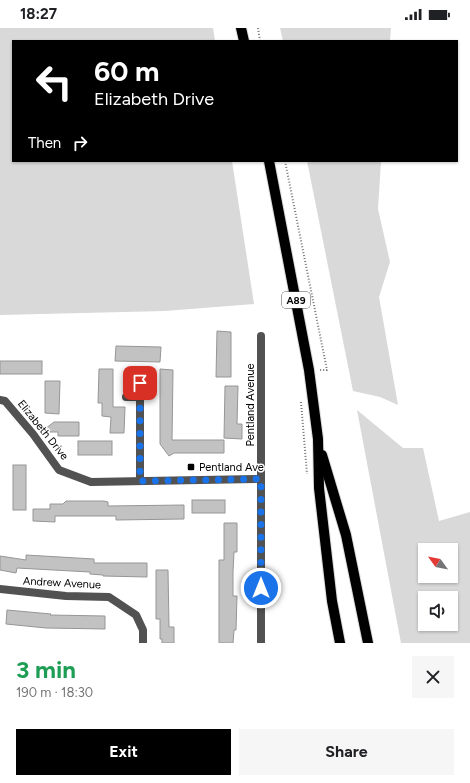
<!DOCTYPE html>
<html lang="en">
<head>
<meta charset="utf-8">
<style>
  :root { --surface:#fff; --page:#f6f6f6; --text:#202124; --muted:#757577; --accent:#000 }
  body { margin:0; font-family:Figtree,sans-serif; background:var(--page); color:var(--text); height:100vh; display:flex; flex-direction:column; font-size:15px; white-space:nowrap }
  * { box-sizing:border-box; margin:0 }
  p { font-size:13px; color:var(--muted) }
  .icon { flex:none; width:22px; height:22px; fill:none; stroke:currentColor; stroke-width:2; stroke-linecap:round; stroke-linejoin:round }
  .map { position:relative; height:615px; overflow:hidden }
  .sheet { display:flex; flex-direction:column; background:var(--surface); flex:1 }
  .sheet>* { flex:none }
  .banner { position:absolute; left:12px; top:12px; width:446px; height:122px; border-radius:0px; box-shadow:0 1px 3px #0004; background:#000; color:#fff; overflow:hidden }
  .needle { width:26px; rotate:303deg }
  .fabs { position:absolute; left:418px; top:515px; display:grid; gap:8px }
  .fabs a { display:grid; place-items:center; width:40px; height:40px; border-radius:0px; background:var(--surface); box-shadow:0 1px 3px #0004; font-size:20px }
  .pin { position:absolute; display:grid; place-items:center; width:34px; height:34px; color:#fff; margin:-17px; border-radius:8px; box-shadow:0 2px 6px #0006 }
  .me { position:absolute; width:44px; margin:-22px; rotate:0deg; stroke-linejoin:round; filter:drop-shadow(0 0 3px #0008) }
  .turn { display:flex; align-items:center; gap:14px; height:84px; padding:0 16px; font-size:18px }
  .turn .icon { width:52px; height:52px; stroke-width:2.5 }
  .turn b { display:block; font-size:28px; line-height:34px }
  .then { display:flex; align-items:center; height:38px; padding:0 16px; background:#0003; gap:8px; font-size:15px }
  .round { display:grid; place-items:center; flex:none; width:42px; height:42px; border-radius:0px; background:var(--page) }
  .summary { display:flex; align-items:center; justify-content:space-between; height:68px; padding:0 16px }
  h1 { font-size:24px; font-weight:700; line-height:30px; color:#1e9e55 }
  .action { display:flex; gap:8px; margin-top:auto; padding:8px 16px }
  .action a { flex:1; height:46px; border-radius:0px; background:var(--accent); color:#fff; font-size:16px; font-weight:700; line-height:46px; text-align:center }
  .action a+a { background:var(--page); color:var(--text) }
  .status { display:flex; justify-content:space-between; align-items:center; height:28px; padding:0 20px; background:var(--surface); direction:ltr }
  .status svg { height:11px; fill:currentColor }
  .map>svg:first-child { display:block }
  .green { fill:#d9d9d9; fill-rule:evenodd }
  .building { fill:#c2c2c2; stroke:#969696 }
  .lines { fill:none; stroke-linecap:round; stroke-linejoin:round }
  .primary-casing { stroke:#dbdbdb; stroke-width:12 }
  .path { stroke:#747474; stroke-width:2; stroke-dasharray:1 2; stroke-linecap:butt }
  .minor { stroke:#525252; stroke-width:8 }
  .primary { stroke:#000; stroke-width:10 }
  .route { stroke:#1a73e8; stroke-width:7; stroke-dasharray:0 12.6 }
  .poi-dot { fill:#000; stroke:#fff; stroke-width:1.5 }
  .labels { text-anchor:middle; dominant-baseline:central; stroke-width:3; stroke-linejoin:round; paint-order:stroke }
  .shield { fill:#fff; stroke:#4c4c4c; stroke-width:1 }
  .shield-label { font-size:10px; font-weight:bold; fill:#000 }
  .street-label { font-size:11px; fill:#000; stroke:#fff }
  .poi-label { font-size:11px; fill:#000; stroke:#fff; text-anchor:start }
</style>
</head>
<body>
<div class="status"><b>18:27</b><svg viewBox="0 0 49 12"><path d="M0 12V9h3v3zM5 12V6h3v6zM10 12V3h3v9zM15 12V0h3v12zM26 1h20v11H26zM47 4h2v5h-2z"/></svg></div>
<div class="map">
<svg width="470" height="615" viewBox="0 0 470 615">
  <rect width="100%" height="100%" fill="#fff"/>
  <g class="green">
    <path d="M0,0H213L215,13H13V133H232L254,276L165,283L0,287Z"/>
    <path d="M280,0H391L390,13H283Z"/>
    <path d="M307,133H381L378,181L390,234L379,269L398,377L380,369L353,363Z"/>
    <path d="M357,382L403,420H423L439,493L470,484V615H401ZM425,522H451V548H425ZM425,570H451V596H425Z"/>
  </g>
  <g class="building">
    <path d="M217,303L231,304V349H216Z"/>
    <path d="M116,318L161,319L160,334L115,333Z"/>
    <rect x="0" y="333" width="42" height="13"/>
    <path d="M99,341H113V379H125L124,405H110L111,389L102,388V375H98Z"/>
    <path d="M160,341L173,342L172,412H224V425H174L169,428L160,416Z"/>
    <path d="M45,353H60L59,386L45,385Z"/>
    <path d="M225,358H238L237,396H242V411L224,410Z"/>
    <path d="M54,394H79V408H58V404H41Z"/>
    <rect x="78" y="413" width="34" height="14"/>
    <rect x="13" y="437" width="13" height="45"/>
    <rect x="192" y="472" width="33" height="13"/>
    <path d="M66,473H104L108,474V478L184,477V491L116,492V488H55V494L33,493V481H50V476H63Z"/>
    <path d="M224,495H237V524H234L233,544V568H237L236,602H234L233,615H219V532H224Z"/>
    <path d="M26,527L94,531V535H147V549L103,548V547L90,546V544L17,540L16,545L0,542V528L26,532Z"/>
    <path d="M156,542H168L169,599H174V615H162V611H160V591H156Z"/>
    <path d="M7,582L51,586L50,587L105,588V601L46,600L6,596Z"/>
  </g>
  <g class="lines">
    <defs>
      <g id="primary">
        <path d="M241,0L244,13"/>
        <path d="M269,133L309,342L318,411L319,460L332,573L340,615"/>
        <path d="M322,427L346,507L368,615"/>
      </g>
    </defs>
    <use href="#primary" class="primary-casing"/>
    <g class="path">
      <path d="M258,0L260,13"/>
      <path d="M285,133L327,342H319"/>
      <path d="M301,374L307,446"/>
    </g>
    <g class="minor">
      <path d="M140,355V453"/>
      <path d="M126,369H140"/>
      <path d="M0,372L5,373L33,406L59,442L91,454L261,451"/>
      <path d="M0,561L66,568L109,569L136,587L143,602V615"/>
      <path d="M261,615V308"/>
    </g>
    <use href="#primary" class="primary"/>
  </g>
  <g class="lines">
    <path class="route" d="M140,355V453L261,451V560"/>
  </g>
  <rect class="poi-dot" x="187" y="435" width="8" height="8" rx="2"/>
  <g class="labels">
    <rect class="shield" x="282" y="264" width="28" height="16" rx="3"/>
    <g class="shield-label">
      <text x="296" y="272">A89</text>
    </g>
    <g class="street-label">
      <text transform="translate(250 377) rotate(-90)">Pentland Avenue</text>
      <text transform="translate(43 402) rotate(51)">Elizabeth Drive</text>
      <text transform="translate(62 555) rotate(3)">Andrew Avenue</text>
    </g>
    <g class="poi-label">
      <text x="199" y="439">Pentland Ave</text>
    </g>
  </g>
</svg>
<div class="fabs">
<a><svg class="needle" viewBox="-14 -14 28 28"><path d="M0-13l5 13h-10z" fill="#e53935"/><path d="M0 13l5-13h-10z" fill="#757577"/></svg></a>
<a><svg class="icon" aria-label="sound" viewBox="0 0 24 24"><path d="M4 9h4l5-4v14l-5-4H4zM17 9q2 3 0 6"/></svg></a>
</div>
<div class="pin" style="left:140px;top:355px;background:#d93025"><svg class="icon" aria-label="arrive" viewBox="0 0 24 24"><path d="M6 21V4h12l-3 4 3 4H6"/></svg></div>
<svg class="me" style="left:261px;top:560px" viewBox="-20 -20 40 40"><circle r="17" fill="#1a73e8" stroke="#fff" stroke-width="3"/><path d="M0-11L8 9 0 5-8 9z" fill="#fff"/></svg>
<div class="banner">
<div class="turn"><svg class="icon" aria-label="left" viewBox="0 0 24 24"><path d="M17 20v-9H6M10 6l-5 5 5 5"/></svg><div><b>60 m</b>Elizabeth Drive</div></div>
<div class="then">Then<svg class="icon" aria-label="right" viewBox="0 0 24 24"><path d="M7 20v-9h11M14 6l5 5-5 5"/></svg></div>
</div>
</div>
<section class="sheet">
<div class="summary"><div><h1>3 min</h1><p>190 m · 18:30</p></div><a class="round"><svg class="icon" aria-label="close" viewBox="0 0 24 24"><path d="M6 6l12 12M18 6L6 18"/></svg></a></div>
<div class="action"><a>Exit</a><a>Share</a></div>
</section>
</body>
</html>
